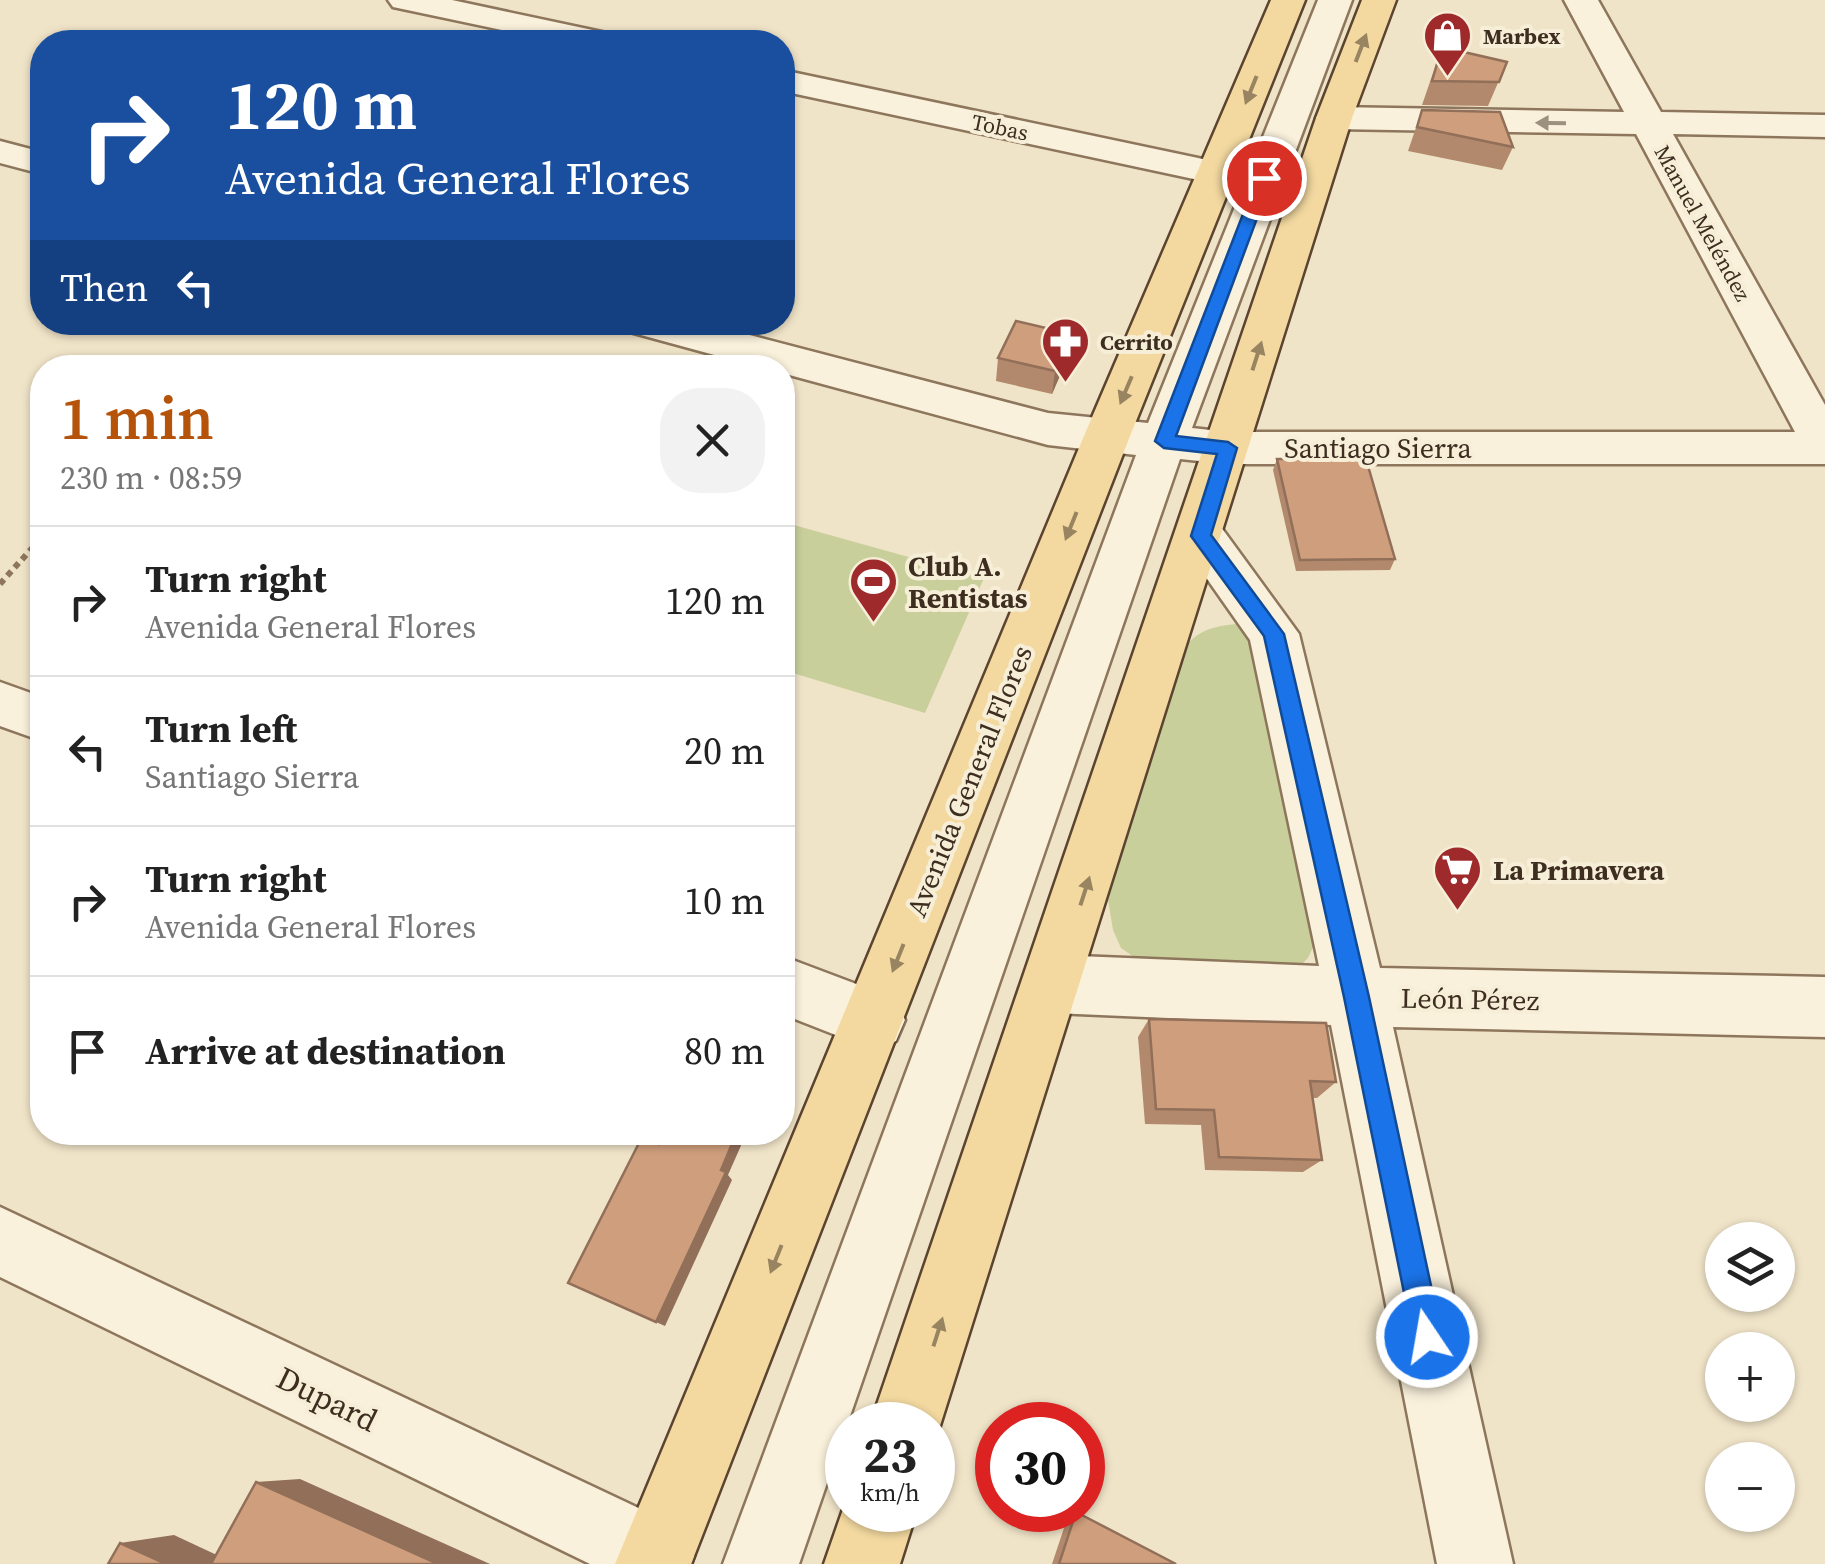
<!DOCTYPE html>
<html lang="en">
<head>
<meta charset="utf-8">
<style>
  :root { --surface:#fff; --page:#f2f2f2; --text:#222; --muted:#767676; --line:#e0e0e0; --accent:#b45309 }
  body { margin:0; font-family:"Source Serif 4",serif; background:var(--page); color:var(--text); height:100vh; display:flex; flex-direction:column; font-size:38px; white-space:nowrap }
  * { box-sizing:border-box; margin:0 }
  p { font-size:32px; color:var(--muted) }
  .icon { flex:none; width:55px; height:55px; fill:none; stroke:currentColor; stroke-width:2; stroke-linecap:round; stroke-linejoin:round }
  .map { position:relative; flex:1; overflow:hidden }
  .side { position:absolute; left:30px; top:355px; width:765px; height:790px; display:flex; flex-direction:column; background:var(--surface); border-radius:40px; box-shadow:0 2px 8px #0004 }
  .side>* { flex:none }
  .guide { position:absolute; left:30px; top:30px; width:765px; height:305px; border-radius:40px; box-shadow:0 2px 8px #0004; background:#1a4fa0; color:#fff; overflow:hidden }
  .controls { position:absolute; left:1705px; top:1222px; display:grid; gap:20px }
  .controls a { display:grid; place-items:center; width:90px; height:90px; border-radius:50%; background:var(--surface); box-shadow:0 2px 8px #0004; font-size:50px }
  .speed { position:absolute; left:825px; top:1402px; display:flex; gap:20px; font-size:50px; font-weight:700; text-align:center }
  .speed>* { display:grid; place-content:center; width:130px; height:130px; border-radius:50%; background:var(--surface); box-shadow:0 2px 8px #0004; line-height:1 }
  .speed small { font-size:25px; font-weight:400 }
  .speed .limit { border:15px solid #d22; background:#fff; color:#111 }
  .pin { position:absolute; display:grid; place-items:center; width:85px; height:85px; color:#fff; margin:-42px; border:5px solid #fff; border-radius:50%; box-shadow:0 2px 10px #0007 }
  .me { position:absolute; width:110px; margin:-55px; rotate:348deg; stroke-linejoin:round; filter:drop-shadow(0 0 8px #0008) }
  .turn { display:flex; align-items:center; gap:35px; height:210px; padding:0 30px; font-size:45px }
  .turn .icon { width:130px; height:130px; stroke-width:2.5 }
  .turn b { display:block; font-size:70px; line-height:85px }
  .then { display:flex; align-items:center; height:95px; padding:0 30px; background:#0003; gap:20px; font-size:38px }
  .round { display:grid; place-items:center; flex:none; width:105px; height:105px; border-radius:40px; background:var(--page) }
  .summary { display:flex; align-items:center; justify-content:space-between; height:170px; padding:0 30px }
  h1 { font-size:60px; font-weight:600; line-height:75px; color:var(--accent) }
  ul { padding:0; list-style:none }
  li { display:flex; align-items:center; gap:30px; height:150px; padding:0 30px; border-top:2px solid var(--line) }
  li div { flex:1 }
  li b { display:block; font-size:38px }
  li em { font-style:normal }
  .map>svg:first-child { display:block }
  .green { fill:#c9cf9b }
  .lines { fill:none; stroke-linecap:round; stroke-linejoin:round }
  .minor-casing { stroke:#8d765c; stroke-width:5 }
  .major-casing { stroke:#5b4430; stroke-width:5 }
  .path { stroke:#8d765c; stroke-width:6; stroke-dasharray:6 5; stroke-linecap:butt }
  .minor { fill:#faf1dc; fill-rule:evenodd }
  .major { fill:#f3d9a0; fill-rule:evenodd }
  .wall { fill:#b2896c }
  .shaded-wall { fill:#916f58 }
  .building { fill:#cf9f7d; stroke:#916f58; stroke-width:2.5 }
  .oneway { fill:#988460 }
  .oneway2 { fill:#9c907e }
  .route { fill:#1a73e8; stroke:#114b97; stroke-width:2.5 }
  .labels { text-anchor:middle; dominant-baseline:central; stroke-width:8; stroke-linejoin:round; paint-order:stroke }
  .far-poi-label { font-size:22px; font-weight:bold; fill:#3d2e20; stroke:#f7eed8; text-anchor:start }
  .far-street-label { font-size:22px; fill:#3d2e20; stroke:#f7eed8 }
  .street-label { font-size:28px; fill:#3d2e20; stroke:#f7eed8 }
  .poi-label { font-size:28px; font-weight:bold; fill:#3d2e20; stroke:#f7eed8; text-anchor:start }
  .near-street-label { font-size:32px; fill:#3d2e20; stroke:#f7eed8 }
</style>
</head>
<body>
<div class="map">
<svg width="1825" height="1564" viewBox="0 0 1825 1564">
  <rect width="100%" height="100%" fill="#f0e4c8"/>
  <g class="green">
    <path d="M783,522L984,578L925,713L783,670Z"/>
    <path d="M1236,624L1249,628L1315,943L1308,958L1297,969L1145,965L1121,948L1113,930L1108,900L1189,642C1204,628 1217,626 1236,624Z"/>
  </g>
  <g class="lines">
    <defs>
      <g id="minor">
        <path d="M388,0H452L616,35L621,42H558L393,7Z"/>
        <path d="M1318,0H1352L1192,428L1228,432H1795L1636,134L1334,129L1321,126L1316,118L1321,110L1334,107L1624,112L1564,0H1598L1661,112L1825,115V137L1673,134L1825,405V464H1228L1180,459L799,1564H723L1136,455L1048,445L782,373V368H762L630,332L624,322H700L1048,413L1148,423Z"/>
        <path d="M782,70L1217,162L1230,165L1236,173L1230,181L1217,184L782,91Z"/>
        <path d="M0,141L42,152V174L0,163Z"/>
        <path d="M1201,518L1218,523L1299,634L1380,968L1825,977V1037L1393,1027L1513,1564H1437L1331,1025L1054,1013L1033,1004L1024,984L1033,964L1054,955L1319,966L1250,640L1177,536L1184,523Z"/>
        <path d="M0,682L42,697V741L0,726Z"/>
        <path d="M782,956L896,999L905,1020L896,1041L874,1050L782,1014Z"/>
        <path d="M0,1207L683,1529L694,1556L691,1564H590L0,1277Z"/>
      </g>
      <g id="major">
        <path d="M1271,0H1305L1130,436L691,1564H615L1084,436Z"/>
        <path d="M1362,0H1396L1352,118L932,1451V1425H870L1316,118Z"/>
        <path d="M848,1495V1510H917L900,1564H824Z"/>
      </g>
    </defs>
    <use href="#minor" class="minor-casing"/>
    <use href="#major" class="major-casing"/>
    <path class="path" d="M0,584L42,537"/>
    <use href="#minor" class="minor"/>
    <use href="#major" class="major"/>
  </g>
  <g class="wall">
    <path d="M1442,47L1507,62L1488,106L1422,105Z"/>
    <path d="M1422,110L1513,147L1502,170L1408,151Z"/>
    <path d="M1068,357L1052,394L996,381L998,358Z"/>
    <path d="M1277,459L1395,559L1390,570L1296,571L1273,470Z"/>
    <path d="M1149,1019L1336,1082L1317,1098H1313L1322,1160L1303,1172L1205,1170L1201,1125L1145,1124L1138,1037Z"/>
    <path d="M1070,1510H1072L1176,1564H1052Z"/>
  </g>
  <g class="shaded-wall">
    <path d="M1072,334L1068,357L1052,394L1055,371Z"/>
    <path d="M737,1132H747L728,1175L732,1180L665,1326L656,1322Z"/>
    <path d="M300,1479L490,1564H438L256,1482Z"/>
    <path d="M174,1535L236,1564H166L120,1543Z"/>
  </g>
  <g class="building">
    <path d="M1442,47L1507,62L1499,82L1432,81Z"/>
    <path d="M1422,110L1500,112L1513,147L1417,127Z"/>
    <path d="M1016,321L1072,334L1055,371L998,358Z"/>
    <path d="M1277,459H1366L1395,559L1300,560Z"/>
    <path d="M1149,1019L1326,1023L1336,1082L1310,1081L1322,1160L1219,1157L1214,1110L1156,1109Z"/>
    <path d="M664,1132H737L721,1170L726,1172L656,1322L568,1283L642,1137L659,1144Z"/>
    <path d="M256,1482L438,1564H211Z"/>
    <path d="M1076,1512L1176,1564H1059Z"/>
    <path d="M120,1543L166,1564H108Z"/>
  </g>
  <defs><path id="oneway-solid" d="M-6-.8H1V-3.2L6.5 0L1 3.2V.8H-6Z" transform="scale(2.5)"/></defs>
  <g class="oneway">
    <use href="#oneway-solid" transform="translate(1361 48) rotate(-69)"/>
    <use href="#oneway-solid" transform="translate(1251 90) rotate(112)"/>
    <use href="#oneway-solid" transform="translate(1257 356) rotate(-72)"/>
    <use href="#oneway-solid" transform="translate(1126 390) rotate(113)"/>
    <use href="#oneway-solid" transform="translate(1071 526) rotate(112)"/>
    <use href="#oneway-solid" transform="translate(1085 891) rotate(-72)"/>
    <use href="#oneway-solid" transform="translate(898 958) rotate(112)"/>
    <use href="#oneway-solid" transform="translate(776 1259) rotate(112)"/>
    <use href="#oneway-solid" transform="translate(938 1332) rotate(-72)"/>
  </g>
  <use class="oneway2" href="#oneway-solid" transform="translate(1551 123) rotate(-179)"/>
  <path class="route" d="M1264,174L1272,178L1176,436L1228,442L1237,448L1211,535L1284,634L1369,997L1442,1337L1438,1347L1427,1352L1417,1347L1413,1337L1344,997L1264,636L1191,536L1217,454L1164,448L1155,441L1257,178Z"/>
  <defs>
    <symbol id="shop-pin" viewBox="-11 -11 22 30"><path d="M0 17L-7.5 6A9.5 9.5 0 1 1 7.5 6Z" fill="#9e2a2b" stroke="#f7eed8"/><path d="M-5-2.5h2.3a2.7 3.5 0 0 1 5.4 0H5L5.5 6h-11ZM-1.5-2.5h3a1.5 2.3 0 0 0-3 0Z" fill="#fff"/></symbol>
    <symbol id="pharmacy-pin" viewBox="-11 -11 22 30"><path d="M0 17L-7.5 6A9.5 9.5 0 1 1 7.5 6Z" fill="#9e2a2b" stroke="#f7eed8"/><path d="M-2-6h4v4h4v4h-4v4h-4v-4h-4v-4h4Z" fill="#fff"/></symbol>
    <symbol id="stadium-pin" viewBox="-11 -11 22 30"><path d="M0 17L-7.5 6A9.5 9.5 0 1 1 7.5 6Z" fill="#9e2a2b" stroke="#f7eed8"/><path d="M0-5a6.5 5 0 1 0 0 10a6.5 5 0 1 0 0-10ZM-3.5-1.8h7v3.6h-7Z" fill="#fff"/></symbol>
    <symbol id="supermarket-pin" viewBox="-11 -11 22 30"><path d="M0 17L-7.5 6A9.5 9.5 0 1 1 7.5 6Z" fill="#9e2a2b" stroke="#f7eed8"/><path d="M-6-5.5h2.5l.6 2H6L4.5 2H-2.5L-4.4-4H-6ZM-1.5 3.2a1.3 1.3 0 1 0 .1 0ZM3 3.2a1.3 1.3 0 1 0 .1 0Z" fill="#fff"/></symbol>
  </defs>
  <g fill-rule="evenodd">
    <use href="#shop-pin" x="1420" y="8" width="55" height="75"/>
    <use href="#pharmacy-pin" x="1038" y="314" width="55" height="75"/>
    <use href="#stadium-pin" x="846" y="554" width="55" height="75"/>
    <use href="#supermarket-pin" x="1430" y="842" width="55" height="75"/>
  </g>
  <g class="labels">
    <g class="far-poi-label">
      <text x="1483" y="36">Marbex</text>
      <text x="1100" y="342">Cerrito</text>
    </g>
    <g class="far-street-label">
      <text transform="translate(1000 127) rotate(12)">Tobas</text>
      <text transform="translate(1703 223) rotate(61)">Manuel Meléndez</text>
    </g>
    <g class="street-label">
      <text x="1378" y="448">Santiago Sierra</text>
      <text transform="translate(969 781) rotate(-68)">Avenida General Flores</text>
      <text transform="translate(1470 999) rotate(1)">León Pérez</text>
    </g>
    <g class="poi-label">
      <text x="908" y="566">Club A.<tspan x="908" dy="32">Rentistas</tspan></text>
      <text x="1493" y="870">La Primavera</text>
    </g>
    <g class="near-street-label">
      <text transform="translate(327 1399) rotate(26)">Dupard</text>
    </g>
  </g>
</svg>
<div class="controls">
<a><svg class="icon" aria-label="layers" viewBox="0 0 24 24"><path d="M12 4l9 5-9 5-9-5zM3 14l9 5 9-5"/></svg></a>
<a>+</a>
<a>−</a>
</div>
<div class="speed"><div>23<small>km/h</small></div><div class="limit">30</div></div>
<div class="pin" style="left:1264px;top:178px;background:#d93025"><svg class="icon" aria-label="arrive" viewBox="0 0 24 24"><path d="M6 21V4h12l-3 4 3 4H6"/></svg></div>
<svg class="me" style="left:1427px;top:1337px" viewBox="-20 -20 40 40"><circle r="17" fill="#1a73e8" stroke="#fff" stroke-width="3"/><path d="M0-11L8 9 0 5-8 9z" fill="#fff"/></svg>
<div class="guide">
<div class="turn"><svg class="icon" aria-label="right" viewBox="0 0 24 24"><path d="M7 20v-9h11M14 6l5 5-5 5"/></svg><div><b>120 m</b>Avenida General Flores</div></div>
<div class="then">Then<svg class="icon" aria-label="left" viewBox="0 0 24 24"><path d="M17 20v-9H6M10 6l-5 5 5 5"/></svg></div>
</div>
<section class="side">
<div class="summary"><div><h1>1 min</h1><p>230 m · 08:59</p></div><a class="round"><svg class="icon" aria-label="close" viewBox="0 0 24 24"><path d="M6 6l12 12M18 6L6 18"/></svg></a></div>
<ul>
<li><svg class="icon" aria-label="right" viewBox="0 0 24 24"><path d="M7 20v-9h11M14 6l5 5-5 5"/></svg><div><b>Turn right</b><p>Avenida General Flores</p></div><em>120 m</em></li>
<li><svg class="icon" aria-label="left" viewBox="0 0 24 24"><path d="M17 20v-9H6M10 6l-5 5 5 5"/></svg><div><b>Turn left</b><p>Santiago Sierra</p></div><em>20 m</em></li>
<li><svg class="icon" aria-label="right" viewBox="0 0 24 24"><path d="M7 20v-9h11M14 6l5 5-5 5"/></svg><div><b>Turn right</b><p>Avenida General Flores</p></div><em>10 m</em></li>
<li><svg class="icon" aria-label="arrive" viewBox="0 0 24 24"><path d="M6 21V4h12l-3 4 3 4H6"/></svg><div><b>Arrive at destination</b></div><em>80 m</em></li>
</ul>
</section>
</div>
</body>
</html>
